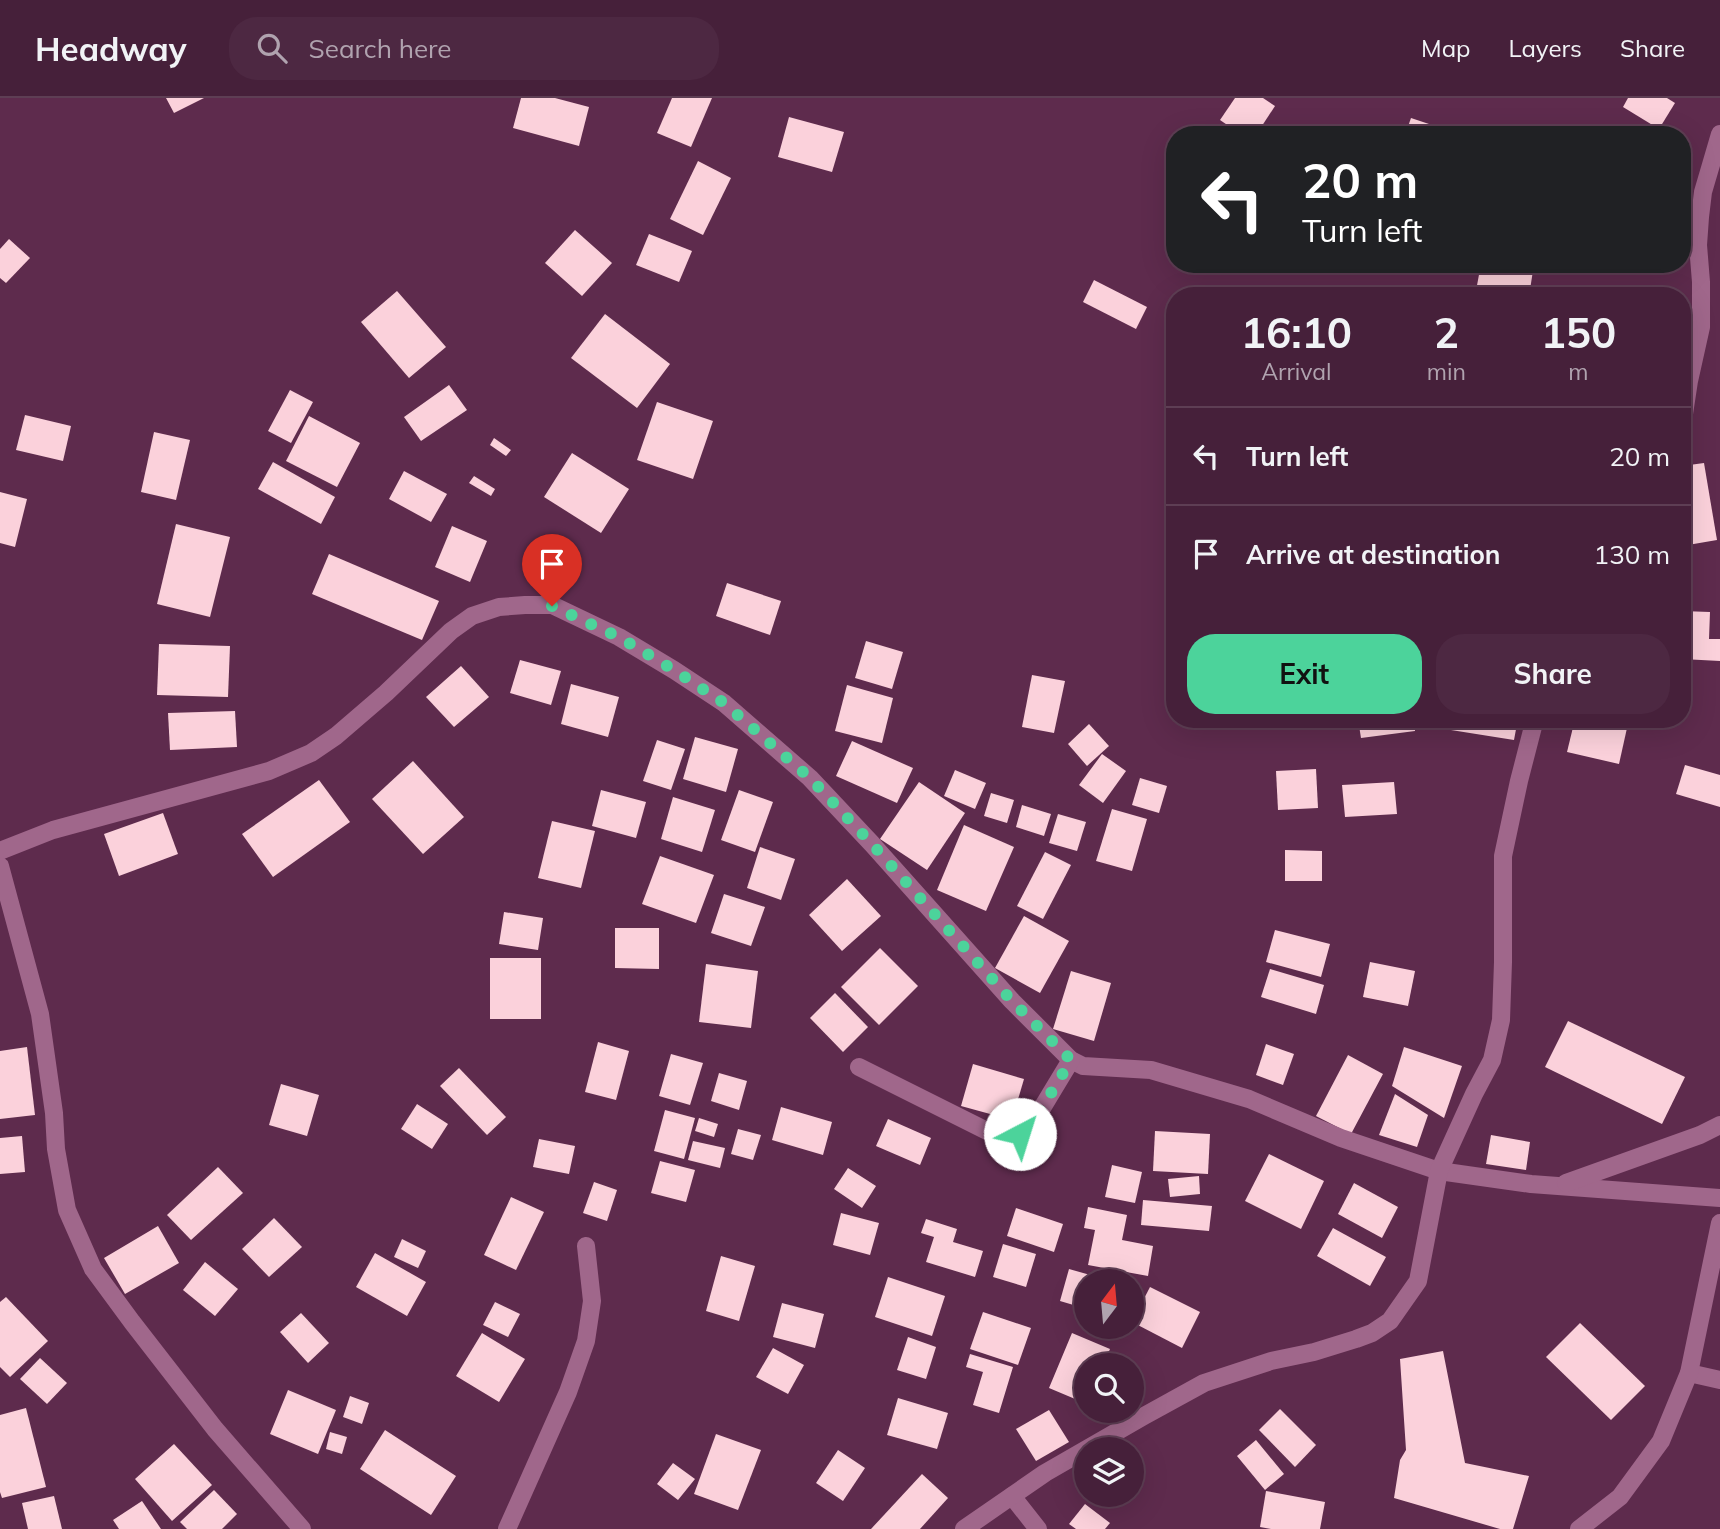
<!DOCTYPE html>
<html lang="en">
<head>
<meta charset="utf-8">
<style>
  :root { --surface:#46203a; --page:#4d2842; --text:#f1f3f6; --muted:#b0a3af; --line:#5e3e54; --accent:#4cd39b }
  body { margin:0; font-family:Mulish,sans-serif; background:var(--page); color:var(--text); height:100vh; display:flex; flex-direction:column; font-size:26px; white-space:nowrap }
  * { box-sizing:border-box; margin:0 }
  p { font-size:23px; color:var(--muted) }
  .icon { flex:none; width:38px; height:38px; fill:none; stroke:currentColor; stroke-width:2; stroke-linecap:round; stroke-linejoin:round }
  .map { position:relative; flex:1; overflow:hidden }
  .details { position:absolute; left:1166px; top:189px; width:525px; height:441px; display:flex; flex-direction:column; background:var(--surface); border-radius:28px; box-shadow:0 7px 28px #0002,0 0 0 2px var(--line) }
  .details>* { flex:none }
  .top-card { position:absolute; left:1166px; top:28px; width:525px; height:147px; border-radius:28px; box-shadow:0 7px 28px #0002,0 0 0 2px var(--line); background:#202124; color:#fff; overflow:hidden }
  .needle { width:46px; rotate:16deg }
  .buttons { position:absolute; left:1074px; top:1171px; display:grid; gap:14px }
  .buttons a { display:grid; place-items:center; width:70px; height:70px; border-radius:50%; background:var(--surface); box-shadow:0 7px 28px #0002,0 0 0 2px var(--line); font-size:35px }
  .pin { position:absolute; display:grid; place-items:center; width:60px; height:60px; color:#fff; margin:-72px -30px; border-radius:50% 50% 50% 0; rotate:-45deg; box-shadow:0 0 7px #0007 }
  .pin .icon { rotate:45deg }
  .me { position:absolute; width:77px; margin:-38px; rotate:40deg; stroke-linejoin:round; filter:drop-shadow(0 0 5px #0008) }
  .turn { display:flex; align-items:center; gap:24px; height:147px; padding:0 21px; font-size:32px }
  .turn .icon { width:91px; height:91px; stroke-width:2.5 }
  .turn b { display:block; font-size:49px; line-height:60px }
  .eta { display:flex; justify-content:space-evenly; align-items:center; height:119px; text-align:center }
  .eta b { font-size:42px; font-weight:700; line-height:49px }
  .action { display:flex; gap:14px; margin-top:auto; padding:14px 21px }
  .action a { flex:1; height:80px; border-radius:28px; background:var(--accent); color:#111; font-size:28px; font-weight:700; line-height:80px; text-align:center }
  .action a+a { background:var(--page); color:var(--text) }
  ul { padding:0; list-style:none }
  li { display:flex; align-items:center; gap:21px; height:98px; padding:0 21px; border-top:2px solid var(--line) }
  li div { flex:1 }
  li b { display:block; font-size:26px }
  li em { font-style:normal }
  header { display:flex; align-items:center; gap:42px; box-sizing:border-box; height:98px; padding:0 35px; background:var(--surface); border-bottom:2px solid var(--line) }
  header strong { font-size:33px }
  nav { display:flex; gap:38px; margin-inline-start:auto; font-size:24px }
  .search { width:490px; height:63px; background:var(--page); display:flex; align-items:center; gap:18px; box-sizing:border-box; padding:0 24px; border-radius:28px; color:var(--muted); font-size:26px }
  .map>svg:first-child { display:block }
  .building { fill:#fbd1db }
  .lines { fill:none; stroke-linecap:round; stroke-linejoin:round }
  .minor { stroke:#a0678b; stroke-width:18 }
  .route { stroke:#4cd39b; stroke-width:12; stroke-dasharray:0 21.6 }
</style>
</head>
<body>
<header>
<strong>Headway</strong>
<div class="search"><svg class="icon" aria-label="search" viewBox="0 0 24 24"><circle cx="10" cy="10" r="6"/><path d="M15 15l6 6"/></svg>Search here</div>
<nav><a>Map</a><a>Layers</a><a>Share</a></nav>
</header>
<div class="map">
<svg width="1720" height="1431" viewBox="0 0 1720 1431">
  <rect width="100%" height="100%" fill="#5e2b4d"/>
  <g class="building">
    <path d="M166,0H204L174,15Z"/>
    <path d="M521,0H555L589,9L579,48L513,30Z"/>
    <path d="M672,0H712L691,49L657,35Z"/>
    <path d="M1235,0H1263L1275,8L1256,37H1242L1220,22Z"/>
    <path d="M1628,0H1667L1675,5L1659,31L1623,9Z"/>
    <path d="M789,19L844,34L832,74L778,59Z"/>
    <path d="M1411,20L1447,32L1446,37H1405Z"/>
    <path d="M698,63L731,80L703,137L670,121Z"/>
    <path d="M575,132L612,165L582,198L545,165Z"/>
    <path d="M649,136L692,153L679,184L636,167Z"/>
    <path d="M9,141L30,160L6,185L0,180V151Z"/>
    <path d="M1481,166H1534L1529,198H1475Z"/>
    <path d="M1094,182L1147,209L1136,231L1083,204Z"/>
    <path d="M397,193L446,249L409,280L361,224Z"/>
    <path d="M605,216L670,266L637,310L571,260Z"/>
    <path d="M449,287L467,312L421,343L404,319Z"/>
    <path d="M290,292L313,304L291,345L268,333Z"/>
    <path d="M657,304L713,323L693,381L637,362Z"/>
    <path d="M25,317L71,328L63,363L16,352Z"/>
    <path d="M309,318L360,345L337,389L286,363Z"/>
    <path d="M154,334L190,342L176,402L141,394Z"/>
    <path d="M494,340L511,352L506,358L490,347Z"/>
    <path d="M572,355L629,391L601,435L544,399Z"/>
    <path d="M273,364L335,399L321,426L258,391Z"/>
    <path d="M1704,365L1717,442L1682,448V368Z"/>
    <path d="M404,373L447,396L431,424L389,401Z"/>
    <path d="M474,378L495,391L491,398L469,385Z"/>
    <path d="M0,394L27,401L15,449L0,445Z"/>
    <path d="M176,426L230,439L210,519L157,506Z"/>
    <path d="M452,428L487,443L470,484L435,469Z"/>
    <path d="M329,456L439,503L422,542L312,496Z"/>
    <path d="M727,485L781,503L770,537L716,518Z"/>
    <path d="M1682,513L1710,514L1709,541H1720V563L1682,561Z"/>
    <path d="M866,543L903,554L892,591L855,580Z"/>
    <path d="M159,546L230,548L228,599L157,597Z"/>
    <path d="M520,562L561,573L551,607L510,595Z"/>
    <path d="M461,568L489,599L454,629L426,599Z"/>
    <path d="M1032,577L1065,583L1054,635L1022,629Z"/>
    <path d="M571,586L619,599L608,639L561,626Z"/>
    <path d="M847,587L893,600L882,645L835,633Z"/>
    <path d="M235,613L237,649L170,652L168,615Z"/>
    <path d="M1358,621H1414L1415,633L1361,640Z"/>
    <path d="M1433,621H1518L1514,642L1432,629Z"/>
    <path d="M1575,621H1629L1619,666L1567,654Z"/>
    <path d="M1089,626L1109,648L1087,668L1068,646Z"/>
    <path d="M695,639L738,651L726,694L683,681Z"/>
    <path d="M657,642L685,651L671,692L643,683Z"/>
    <path d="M852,643L913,670L897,705L836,678Z"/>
    <path d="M1102,656L1126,673L1103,705L1079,687Z"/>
    <path d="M413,663L464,719L423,756L372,701Z"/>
    <path d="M1685,667L1720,677V709L1676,696Z"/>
    <path d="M1316,671L1318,710L1278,712L1276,673Z"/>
    <path d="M955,672L986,685L975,711L944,698Z"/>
    <path d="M1140,680L1167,688L1159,715L1132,707Z"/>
    <path d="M319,682L350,724L273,779L242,736Z"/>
    <path d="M919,684L965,715L927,772L880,741Z"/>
    <path d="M1394,684L1397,716L1345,719L1342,687Z"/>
    <path d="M601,692L646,704L636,740L592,728Z"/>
    <path d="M739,692L773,704L755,754L721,742Z"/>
    <path d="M991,695L1014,702L1007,725L984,718Z"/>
    <path d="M673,699L715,712L702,754L661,741Z"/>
    <path d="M1022,707L1051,716L1044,738L1016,729Z"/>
    <path d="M1112,711L1147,721L1132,773L1096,763Z"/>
    <path d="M163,715L178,756L119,778L104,736Z"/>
    <path d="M1058,716L1086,724L1077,753L1049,745Z"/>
    <path d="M552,723L595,733L581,790L538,780Z"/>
    <path d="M964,727L1014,749L986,813L937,792Z"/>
    <path d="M760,749L795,761L781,802L747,790Z"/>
    <path d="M1285,752L1322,753V783H1285Z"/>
    <path d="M1045,754L1071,767L1043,821L1017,808Z"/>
    <path d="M660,758L714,777L696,825L642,806Z"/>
    <path d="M847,781L881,818L842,853L809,817Z"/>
    <path d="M724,796L765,809L751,848L711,835Z"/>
    <path d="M504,814L543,820L538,852L499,846Z"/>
    <path d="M1024,818L1069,843L1040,895L995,870Z"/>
    <path d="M615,830H659V871L615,870Z"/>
    <path d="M1275,832L1330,846L1321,879L1266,864Z"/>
    <path d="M880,850L918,888L879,927L841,889Z"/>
    <rect x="490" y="860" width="51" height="61"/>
    <path d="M1370,864L1415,873L1408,908L1363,899Z"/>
    <path d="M706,866L758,873L751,930L699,924Z"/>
    <path d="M1270,871L1324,887L1316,916L1261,899Z"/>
    <path d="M1071,873L1111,885L1094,943L1053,931Z"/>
    <path d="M835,895L868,929L843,954L810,920Z"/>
    <path d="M1568,923L1685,979L1662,1026L1545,969Z"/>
    <path d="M598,944L629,953L616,1002L585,994Z"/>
    <path d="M1266,946L1294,956L1283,987L1256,977Z"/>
    <path d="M27,949L35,1017L0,1021V953Z"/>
    <path d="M1404,949L1462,968L1444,1020L1392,988Z"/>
    <path d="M671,956L703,965L690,1007L659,998Z"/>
    <path d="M1348,957L1383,976L1351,1036L1316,1018Z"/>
    <path d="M973,966L1024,981L1012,1022L961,1008Z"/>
    <path d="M459,970L506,1019L487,1037L440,988Z"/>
    <path d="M719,975L747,983L739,1012L711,1003Z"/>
    <path d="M281,986L319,997L307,1038L269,1027Z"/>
    <path d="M1395,996L1428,1017L1417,1049L1379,1037Z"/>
    <path d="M417,1006L448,1026L432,1051L401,1031Z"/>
    <path d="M781,1009L832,1024L823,1057L772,1042Z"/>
    <path d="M665,1012L695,1020L684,1061L654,1053Z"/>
    <path d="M699,1020L718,1026L714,1039L695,1033Z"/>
    <path d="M888,1021L931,1040L920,1067L876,1048Z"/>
    <path d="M738,1031L761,1037L753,1062L731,1056Z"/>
    <path d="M1155,1033L1210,1036L1208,1076L1153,1073Z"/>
    <path d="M1491,1037L1530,1044L1526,1072L1486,1066Z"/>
    <path d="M22,1038L25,1074L0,1076V1040Z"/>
    <path d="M539,1041L575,1048L569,1076L533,1069Z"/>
    <path d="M693,1043L725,1050L720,1070L688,1062Z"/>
    <path d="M1269,1056L1324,1083L1301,1131L1245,1103Z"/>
    <path d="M660,1063L695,1072L686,1104L651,1095Z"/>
    <path d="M1112,1067L1142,1074L1135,1105L1105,1099Z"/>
    <path d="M218,1069L243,1095L191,1142L167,1117Z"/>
    <path d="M848,1070L876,1088L862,1110L834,1091Z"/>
    <path d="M1199,1078L1200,1096L1170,1099L1168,1081Z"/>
    <path d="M594,1084L617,1092L607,1123L583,1115Z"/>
    <path d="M1354,1085L1398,1109L1382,1140L1338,1116Z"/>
    <path d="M511,1099L544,1114L516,1172L484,1157Z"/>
    <path d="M1143,1102L1212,1108L1209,1133L1141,1127Z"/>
    <path d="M1088,1109L1127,1117L1122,1142L1153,1148L1148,1178L1088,1167L1095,1132L1084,1130Z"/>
    <path d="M1016,1110L1063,1126L1054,1154L1007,1138Z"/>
    <path d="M841,1115L879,1125L870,1157L833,1147Z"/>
    <path d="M274,1120L302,1149L269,1179L242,1151Z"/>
    <path d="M926,1121L957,1131L953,1144L983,1153L975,1179L926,1164L934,1139L921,1135Z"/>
    <path d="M158,1128L179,1165L125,1196L104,1160Z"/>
    <path d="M1333,1130L1386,1159L1370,1188L1317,1158Z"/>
    <path d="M402,1141L426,1153L418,1170L394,1159Z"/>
    <path d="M1003,1146L1036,1156L1026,1189L993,1179Z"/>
    <path d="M375,1155L426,1184L407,1218L356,1189Z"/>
    <path d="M721,1158L755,1168L739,1223L706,1213Z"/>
    <path d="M205,1164L238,1191L215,1218L183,1192Z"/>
    <path d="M1069,1171L1108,1182L1087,1183V1211L1060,1203Z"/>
    <path d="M888,1179L945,1198L932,1238L875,1219Z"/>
    <path d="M1150,1189L1200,1214L1182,1250L1132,1224Z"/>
    <path d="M6,1199L48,1243L10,1279L0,1269V1204Z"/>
    <path d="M495,1204L520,1216L508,1239L483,1227Z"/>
    <path d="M782,1205L824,1216L815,1250L773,1239Z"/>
    <path d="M983,1214L1031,1230L1018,1267L970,1251Z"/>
    <path d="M301,1215L329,1245L308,1265L280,1234Z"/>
    <path d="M1580,1225L1645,1288L1611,1322L1546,1259Z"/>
    <path d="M482,1235L525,1261L499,1304L456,1278Z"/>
    <path d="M1072,1235L1110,1251L1103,1267H1087V1306L1049,1290Z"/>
    <path d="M908,1239L936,1249L926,1281L897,1272Z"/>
    <path d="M773,1250L804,1267L788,1296L756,1279Z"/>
    <path d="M1443,1253L1465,1365L1529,1378L1513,1431H1500L1394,1400L1400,1362L1406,1352L1400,1261Z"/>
    <path d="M970,1256L1013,1269L999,1315L973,1307L983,1274L966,1269Z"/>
    <path d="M40,1260L67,1285L47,1306L20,1281Z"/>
    <path d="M288,1292L336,1312L318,1356L270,1336Z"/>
    <path d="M350,1298L369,1305L362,1326L343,1319Z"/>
    <path d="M898,1300L948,1315L937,1351L887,1337Z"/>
    <path d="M26,1310L46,1389L2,1400L0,1394V1317Z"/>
    <path d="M1280,1311L1316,1347L1295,1369L1259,1332Z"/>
    <path d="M1049,1312L1069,1344L1036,1363L1016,1331Z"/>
    <path d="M385,1332L456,1378L431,1417L360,1371Z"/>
    <path d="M330,1334L347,1339L342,1356L326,1351Z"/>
    <path d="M716,1336L761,1352L738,1412L694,1396Z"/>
    <path d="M1256,1342L1284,1376L1265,1392L1237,1358Z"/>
    <path d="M174,1346L212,1387L172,1423L135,1381Z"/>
    <path d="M838,1352L865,1370L843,1403L816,1385Z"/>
    <path d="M673,1365L695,1381L678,1402L657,1386Z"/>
    <path d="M922,1376L948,1400L920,1431H871Z"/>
    <path d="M214,1392L237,1416L222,1431H187L180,1424Z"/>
    <path d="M1266,1393L1325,1404L1320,1431H1271L1260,1429Z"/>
    <path d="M54,1398L62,1431H28L22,1405Z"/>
    <path d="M142,1403L161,1431H119L113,1422Z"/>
    <path d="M1085,1406L1110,1425L1105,1431H1076L1069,1426Z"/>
  </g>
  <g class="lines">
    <g class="minor">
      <path d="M1682,329L1689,283L1701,229V184L1698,147L1700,119L1703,94L1720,36"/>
      <path d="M0,753L53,732L269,673L311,655L336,638L386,595L451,533L472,518L499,509L525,507H552L619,539L674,572L724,605L810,680L872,746L1012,903L1071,962L1083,968L1151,972L1249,1001L1341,1040L1439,1073L1531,1086L1720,1100"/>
      <path d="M0,768L40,916L54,1015L56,1051L67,1112L93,1171L132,1224L215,1331L302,1431"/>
      <path d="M859,969L999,1039L1020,1036L1036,1020L1071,962"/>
      <path d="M1566,1085L1700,1037L1720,1027"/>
      <path d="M1689,1275L1720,1282"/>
      <path d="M1012,1398L1038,1431"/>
      <path d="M507,1431L568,1294L586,1243L592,1203L586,1148"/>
      <path d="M964,1431L1045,1375L1144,1318L1204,1285L1271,1263L1314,1254L1356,1241L1372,1235L1390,1223L1418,1183L1439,1073L1474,996L1492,962L1501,922L1503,864V758L1519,683L1535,621"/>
      <path d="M1579,1431L1620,1399L1661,1343L1689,1275L1720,1125"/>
    </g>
  </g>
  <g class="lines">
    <path class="route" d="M552,508L619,539L674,572L724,605L810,680L872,746L1012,903L1071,962L1036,1020L1020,1036"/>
  </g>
</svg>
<div class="buttons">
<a><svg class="needle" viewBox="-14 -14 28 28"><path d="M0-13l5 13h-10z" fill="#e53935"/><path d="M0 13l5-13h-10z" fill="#b0a3af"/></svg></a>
<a><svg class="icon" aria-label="search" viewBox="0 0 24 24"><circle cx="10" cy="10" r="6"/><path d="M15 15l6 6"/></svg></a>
<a><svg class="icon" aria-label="layers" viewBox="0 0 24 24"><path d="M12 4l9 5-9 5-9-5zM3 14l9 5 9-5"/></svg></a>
</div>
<div class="pin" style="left:552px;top:508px;background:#d93025"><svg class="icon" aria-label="arrive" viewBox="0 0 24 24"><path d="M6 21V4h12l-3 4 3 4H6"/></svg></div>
<svg class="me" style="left:1020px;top:1036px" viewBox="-20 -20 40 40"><circle r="19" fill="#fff"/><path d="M0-13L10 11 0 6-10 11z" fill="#4cd39b"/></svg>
<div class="top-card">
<div class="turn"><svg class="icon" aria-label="left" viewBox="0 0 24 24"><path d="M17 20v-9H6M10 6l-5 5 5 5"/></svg><div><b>20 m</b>Turn left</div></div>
</div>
<section class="details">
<div class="eta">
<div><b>16:10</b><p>Arrival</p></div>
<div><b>2</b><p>min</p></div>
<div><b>150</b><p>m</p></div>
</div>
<ul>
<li><svg class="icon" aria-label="left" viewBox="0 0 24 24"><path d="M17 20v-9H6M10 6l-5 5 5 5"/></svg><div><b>Turn left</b></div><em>20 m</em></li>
<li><svg class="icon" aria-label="arrive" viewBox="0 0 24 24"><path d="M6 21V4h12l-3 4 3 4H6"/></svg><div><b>Arrive at destination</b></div><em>130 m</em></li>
</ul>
<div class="action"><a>Exit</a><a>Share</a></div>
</section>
</div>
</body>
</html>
